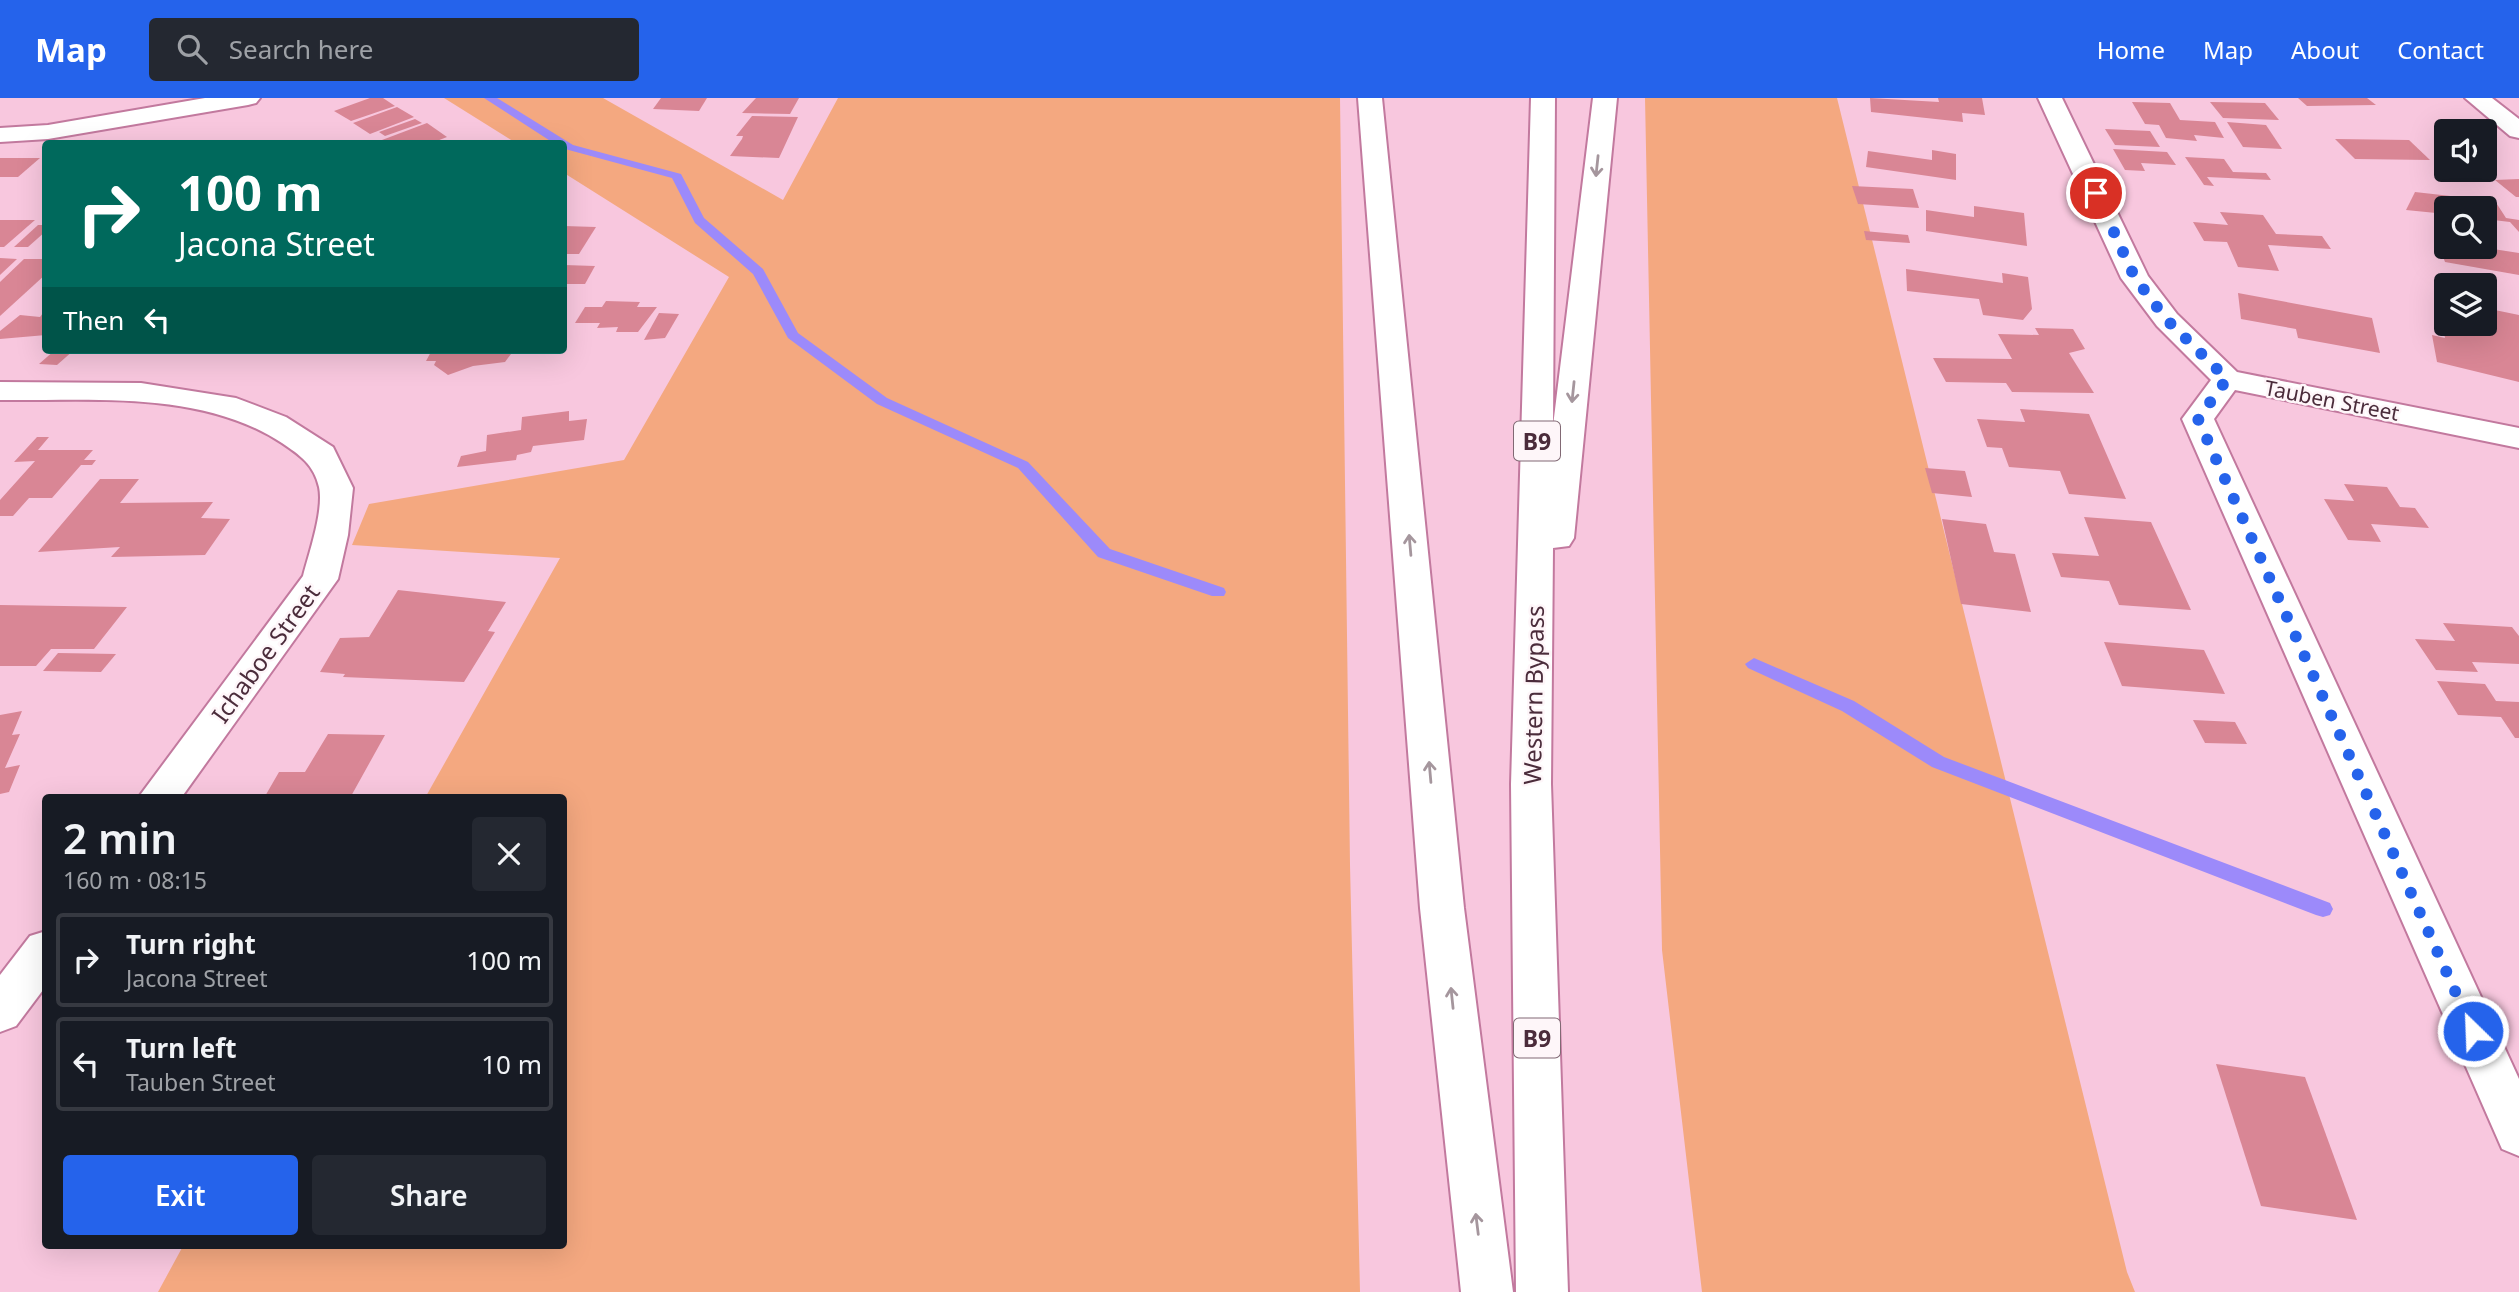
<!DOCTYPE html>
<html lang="en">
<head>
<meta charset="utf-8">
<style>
  :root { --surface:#171b24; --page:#242831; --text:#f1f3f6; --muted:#9ea1a6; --line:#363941; --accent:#2563eb }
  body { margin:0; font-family:"Noto Sans",sans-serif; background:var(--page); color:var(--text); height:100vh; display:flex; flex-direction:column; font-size:26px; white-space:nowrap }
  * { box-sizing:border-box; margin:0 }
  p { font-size:23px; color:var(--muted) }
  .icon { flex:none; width:38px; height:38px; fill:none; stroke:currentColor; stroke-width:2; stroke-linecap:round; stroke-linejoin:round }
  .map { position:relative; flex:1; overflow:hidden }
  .drawer { position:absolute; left:42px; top:696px; width:525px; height:455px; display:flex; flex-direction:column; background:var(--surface); border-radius:7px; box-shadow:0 7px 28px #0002 }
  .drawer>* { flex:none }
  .banner { position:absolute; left:42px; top:42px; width:525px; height:214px; border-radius:7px; box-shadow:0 7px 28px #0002; background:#00695c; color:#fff; overflow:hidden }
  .buttons { position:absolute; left:2434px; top:21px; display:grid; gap:14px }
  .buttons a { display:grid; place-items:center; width:63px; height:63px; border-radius:7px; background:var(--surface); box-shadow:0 7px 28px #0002; font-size:35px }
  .pin { position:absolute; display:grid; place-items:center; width:60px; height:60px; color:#fff; margin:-30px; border:4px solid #fff; border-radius:50%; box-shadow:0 2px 7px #0007 }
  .me { position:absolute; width:77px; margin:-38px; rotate:336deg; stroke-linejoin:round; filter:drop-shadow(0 0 5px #0008) }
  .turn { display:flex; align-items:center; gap:24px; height:147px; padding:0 21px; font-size:32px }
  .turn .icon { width:91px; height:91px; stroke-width:2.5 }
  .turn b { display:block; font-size:49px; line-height:60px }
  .then { display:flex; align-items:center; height:66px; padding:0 21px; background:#0003; gap:14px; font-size:26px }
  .round { display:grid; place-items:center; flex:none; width:74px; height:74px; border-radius:7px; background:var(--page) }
  .headline { display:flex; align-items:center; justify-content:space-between; height:119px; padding:0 21px }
  h1 { font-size:42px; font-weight:600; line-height:52px }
  .cta { display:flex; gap:14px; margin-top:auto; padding:14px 21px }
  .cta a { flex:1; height:80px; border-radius:7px; background:var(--accent); color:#fff; font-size:28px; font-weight:600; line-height:80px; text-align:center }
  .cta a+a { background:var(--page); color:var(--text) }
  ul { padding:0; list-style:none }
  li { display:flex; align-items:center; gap:21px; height:94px; margin:0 14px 10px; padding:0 7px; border:4px solid var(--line); border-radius:7px }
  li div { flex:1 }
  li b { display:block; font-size:26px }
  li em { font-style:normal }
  header { display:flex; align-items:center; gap:42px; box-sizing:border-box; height:98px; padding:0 35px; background:var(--accent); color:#fff }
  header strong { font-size:33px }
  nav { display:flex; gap:38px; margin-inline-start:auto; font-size:24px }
  .search { width:490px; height:63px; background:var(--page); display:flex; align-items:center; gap:18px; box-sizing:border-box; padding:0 24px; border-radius:7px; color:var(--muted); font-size:26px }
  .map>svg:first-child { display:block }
  .green { fill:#f4a880 }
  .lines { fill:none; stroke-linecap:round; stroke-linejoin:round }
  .stream { fill:#9c8afa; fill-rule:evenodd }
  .building { fill:#d98695 }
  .minor-casing { stroke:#c2799e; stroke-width:4 }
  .trunk-casing { stroke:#c2799e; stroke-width:4 }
  .minor { fill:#fff; fill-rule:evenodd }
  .trunk { fill:#fff; fill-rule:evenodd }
  .oneway { stroke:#a5969d }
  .route { stroke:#2563eb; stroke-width:12; stroke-dasharray:0 21.6 }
  .labels { text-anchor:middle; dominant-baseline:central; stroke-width:5; stroke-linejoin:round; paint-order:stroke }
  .far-street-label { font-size:21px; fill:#4b2c3b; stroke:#fef6f9 }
  .shield { fill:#fef6f9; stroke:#816974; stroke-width:2 }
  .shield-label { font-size:23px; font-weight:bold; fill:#4b2c3b }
  .street-label { font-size:24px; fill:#4b2c3b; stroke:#fef6f9 }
</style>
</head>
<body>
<header>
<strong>Map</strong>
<div class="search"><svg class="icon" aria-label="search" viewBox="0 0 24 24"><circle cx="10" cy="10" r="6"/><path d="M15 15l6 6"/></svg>Search here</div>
<nav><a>Home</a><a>Map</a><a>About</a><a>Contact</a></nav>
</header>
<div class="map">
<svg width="2519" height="1194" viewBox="0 0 2519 1194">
  <rect width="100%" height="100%" fill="#f8c7de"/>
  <g class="green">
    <path d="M444,0H603L783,102L838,0H1340L1350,767L1360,1194H158L183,1148H564V700H425L560,460L352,447L369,406L624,362L729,179L564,75V46L516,45Z"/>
    <path d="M1645,0H1837L2127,1174L2135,1194H1702L1662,852Z"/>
  </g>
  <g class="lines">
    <g class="stream">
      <path d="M484,0H497L573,47L681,76L704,120L763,171L798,235L887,300L1028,364L1110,451L1224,490L1226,494L1224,498H1212L1098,459L1018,370L877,306L788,240L753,176L695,125L672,80L565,51L564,46H555Z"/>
      <path d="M1754,560L1854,603L1944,659L2330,805L2333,811L2330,817L2323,819L2316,817L1932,669L1842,613L1748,570L1745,566Z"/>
    </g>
  </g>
  <g class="building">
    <path d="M370,0H383L395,8L351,23L334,13Z"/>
    <path d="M661,0H707L699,13L653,11Z"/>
    <path d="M756,0H799L790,16L742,15Z"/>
    <path d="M1870,0L1939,4L1938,0H1982L1985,17L1962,15L1963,24L1871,14Z"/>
    <path d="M2298,0H2367L2376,7L2307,8Z"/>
    <path d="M2132,4L2170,5L2180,22L2215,24L2224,40L2194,37L2197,43L2166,40L2159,27L2145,26Z"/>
    <path d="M2210,4L2265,5L2279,22L2223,20Z"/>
    <path d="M397,9L414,19L370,36L353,25Z"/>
    <path d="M752,18L798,19L779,60L730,58L742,41L743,38H736Z"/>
    <path d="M415,21L422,25L385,38L379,34Z"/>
    <path d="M2227,24L2266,27L2282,51L2243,49Z"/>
    <path d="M427,25L447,39L429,46H387L382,42Z"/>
    <path d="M2105,31L2150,33L2160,49L2115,47Z"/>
    <path d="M2335,41L2409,42L2430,62L2355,61Z"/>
    <path d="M2113,51L2167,54L2176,67L2141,65L2145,73L2125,72Z"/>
    <path d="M1932,52L1956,56V82L1866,69L1868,53L1932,62Z"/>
    <path d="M2185,59L2224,61L2233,74L2266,75L2271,82L2207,79L2214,88L2204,87Z"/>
    <path d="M0,60H40L18,79H0Z"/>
    <path d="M2519,81V99H2516L2495,82Z"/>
    <path d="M1852,88L1913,91L1919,110L1858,106Z"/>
    <path d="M2415,94L2495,103L2506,120L2519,122V134L2510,124L2485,121V110H2446V116L2406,112Z"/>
    <path d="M1974,108L2024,115L2027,148L1926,133V112L1974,119Z"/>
    <path d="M2220,114L2263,117L2276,136L2322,138L2331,151L2268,147L2279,173L2238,169L2227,144L2204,143L2193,124L2228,127Z"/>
    <path d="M0,122H35L4,149H0Z"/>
    <path d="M38,127H46V133L28,149H14Z"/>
    <path d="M564,128L596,129L579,156H564Z"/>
    <path d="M1864,133L1908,137L1910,145L1866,142Z"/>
    <path d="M2437,142L2446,143V149H2480L2519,155V177L2445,164Z"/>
    <path d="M0,160L17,161L0,177Z"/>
    <path d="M24,161H46V176L0,218V184Z"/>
    <path d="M564,167L595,168L585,186H564Z"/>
    <path d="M1906,171L2003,185L2002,175L2028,179L2032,211L2023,222L1983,217L1979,201L1907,193Z"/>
    <path d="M2238,195L2372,220L2380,255L2298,240L2296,231L2241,221Z"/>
    <path d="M2438,201L2446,203V226H2485V210L2519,217V284L2437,264L2432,237L2445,240Z"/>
    <path d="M606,203L640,204L637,209H657L638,234H616L618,229L597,230L600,225H575L585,209H602Z"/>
    <path d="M43,215L46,237L0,241V233L20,217L40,219Z"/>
    <path d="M659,215L679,216L665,240L644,242Z"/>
    <path d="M2035,230L2073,231L2085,251L2069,255L2094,295L2012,294L2006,285L1946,284L1933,260L2012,261L1998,236L2039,237Z"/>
    <path d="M55,252H74L57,267L39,266Z"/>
    <path d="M432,252H514L505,264L473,268L448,277L434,267L436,263H426Z"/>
    <path d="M2020,311L2089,316L2126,401L2069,396L2060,373L2009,369L2002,350L1987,349L1977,321L2025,324Z"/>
    <path d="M569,313V323L587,321L584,342L533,348L531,354L517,357L516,362L457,369L461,358L486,353L487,337L521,332L522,319Z"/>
    <path d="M37,339H49L38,352H93L84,362H96L92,367H81L52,400H29L13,418H0V402L35,363L14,364Z"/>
    <path d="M1925,370L1965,373L1972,399L1932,395Z"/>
    <path d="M100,381H139L120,405L213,404L201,420L230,421L205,457L111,459L120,449L38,454Z"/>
    <path d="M2344,386L2387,389L2400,409L2415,410L2429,430L2371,426L2381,444L2348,442L2324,401L2354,403Z"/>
    <path d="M2084,419L2151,424L2191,512L2119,507L2109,483L2061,479L2052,455L2099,458Z"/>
    <path d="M1942,421L1986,426L1994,454L2015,456L2031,514L1961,506Z"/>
    <path d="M398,492L506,504L488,533L495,534L464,584L343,579L345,576L320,574L340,540L369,539Z"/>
    <path d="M0,507L127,509L94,551H51L36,568H0Z"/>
    <path d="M2443,525L2512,529L2519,538V566L2472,564L2478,574L2436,572L2415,541L2455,543Z"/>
    <path d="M2104,544L2204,552L2225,596L2122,588Z"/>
    <path d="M58,555L116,556L101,574L43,573Z"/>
    <path d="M2437,583L2485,586L2496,603L2519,604V640H2515L2501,619L2458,617Z"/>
    <path d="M22,613L12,637L20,636L5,670L20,667L9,694L0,696V617Z"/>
    <path d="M2193,622L2235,624L2247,646L2205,645Z"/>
    <path d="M328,636L385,637L350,700H264L279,674H305Z"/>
    <path d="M2216,966L2305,979L2357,1122L2261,1108Z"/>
  </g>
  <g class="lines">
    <defs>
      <g id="minor">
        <path d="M205,0H260L256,5L248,7L48,41L0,44V30L48,27Z"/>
        <path d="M2038,0H2062L2148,178L2177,216L2237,274L2519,330V350L2235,292L2214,321L2519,981V1058L2502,1051L2182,321L2211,282L2157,228L2121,180Z"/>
        <path d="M2465,0H2492L2519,21V40L2510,38Z"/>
        <path d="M0,284L141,285L236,300L286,319L333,349L353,390L348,437L338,481L181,700H138L303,478C309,455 324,412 319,389C314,367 300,357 282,345C201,292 93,303 0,302Z"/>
        <path d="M46,833V888L16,928L0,934V877L30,838Z"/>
      </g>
      <g id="trunk">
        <path d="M1358,0H1382L1464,810L1513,1194H1461L1420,810Z"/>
        <path d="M1531,0H1555L1553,328L1593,0H1617L1574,440L1569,448L1553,450L1551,686L1568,1194H1516L1511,686Z"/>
      </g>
    </defs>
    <use href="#minor" class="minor-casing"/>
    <use href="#trunk" class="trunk-casing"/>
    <use href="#minor" class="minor"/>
    <use href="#trunk" class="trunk"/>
  </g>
  <defs><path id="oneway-shaft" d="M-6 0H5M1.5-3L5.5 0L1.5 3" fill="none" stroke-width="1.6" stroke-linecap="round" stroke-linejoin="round" transform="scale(1.75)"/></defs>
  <g class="oneway">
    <use href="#oneway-shaft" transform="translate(1597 68) rotate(96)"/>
    <use href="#oneway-shaft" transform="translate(1573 294) rotate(96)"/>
    <use href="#oneway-shaft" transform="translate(1410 447) rotate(-95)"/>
    <use href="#oneway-shaft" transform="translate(1430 674) rotate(-95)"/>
    <use href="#oneway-shaft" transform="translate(1452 900) rotate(-96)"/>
    <use href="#oneway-shaft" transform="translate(1477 1126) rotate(-97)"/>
  </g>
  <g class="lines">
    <path class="route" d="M2096,95L2135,180L2167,222L2227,281L2198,321L2473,933"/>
  </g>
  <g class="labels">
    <g class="far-street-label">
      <text transform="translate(2332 302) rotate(11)">Tauben Street</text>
    </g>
    <g class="shield">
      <rect x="1514" y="323.5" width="46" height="39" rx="5"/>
      <rect x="1514" y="920.5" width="46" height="39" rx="5"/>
    </g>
    <g class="shield-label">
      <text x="1537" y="343">B9</text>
      <text x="1537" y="940">B9</text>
    </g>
    <g class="street-label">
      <text transform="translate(265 555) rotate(-54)">Ichaboe Street</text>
      <text transform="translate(1533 597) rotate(-89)">Western Bypass</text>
    </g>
  </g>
</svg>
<div class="buttons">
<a><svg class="icon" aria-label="sound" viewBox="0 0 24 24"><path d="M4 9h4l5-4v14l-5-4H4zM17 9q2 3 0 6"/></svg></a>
<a><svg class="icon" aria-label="search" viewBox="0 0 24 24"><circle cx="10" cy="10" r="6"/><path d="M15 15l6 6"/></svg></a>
<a><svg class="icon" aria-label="layers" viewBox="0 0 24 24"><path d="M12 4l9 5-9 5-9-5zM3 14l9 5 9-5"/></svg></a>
</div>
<div class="pin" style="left:2096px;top:95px;background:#d93025"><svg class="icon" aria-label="arrive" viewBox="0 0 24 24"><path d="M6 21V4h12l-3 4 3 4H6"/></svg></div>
<svg class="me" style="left:2473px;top:933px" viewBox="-20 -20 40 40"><circle r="17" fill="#2563eb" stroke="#fff" stroke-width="3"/><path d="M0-11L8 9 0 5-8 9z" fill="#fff"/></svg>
<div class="banner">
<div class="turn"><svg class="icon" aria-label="right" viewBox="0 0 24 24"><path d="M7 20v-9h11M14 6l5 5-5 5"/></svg><div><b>100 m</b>Jacona Street</div></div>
<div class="then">Then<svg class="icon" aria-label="left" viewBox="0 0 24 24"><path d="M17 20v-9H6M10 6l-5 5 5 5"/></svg></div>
</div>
<section class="drawer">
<div class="headline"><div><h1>2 min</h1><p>160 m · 08:15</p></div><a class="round"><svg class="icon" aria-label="close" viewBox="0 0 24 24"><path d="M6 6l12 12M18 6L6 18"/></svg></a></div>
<ul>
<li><svg class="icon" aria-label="right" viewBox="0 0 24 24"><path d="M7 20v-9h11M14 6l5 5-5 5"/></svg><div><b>Turn right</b><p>Jacona Street</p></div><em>100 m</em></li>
<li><svg class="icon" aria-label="left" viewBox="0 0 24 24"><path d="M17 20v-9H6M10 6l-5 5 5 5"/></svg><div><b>Turn left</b><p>Tauben Street</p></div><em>10 m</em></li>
</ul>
<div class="cta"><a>Exit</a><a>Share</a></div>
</section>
</div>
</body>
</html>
